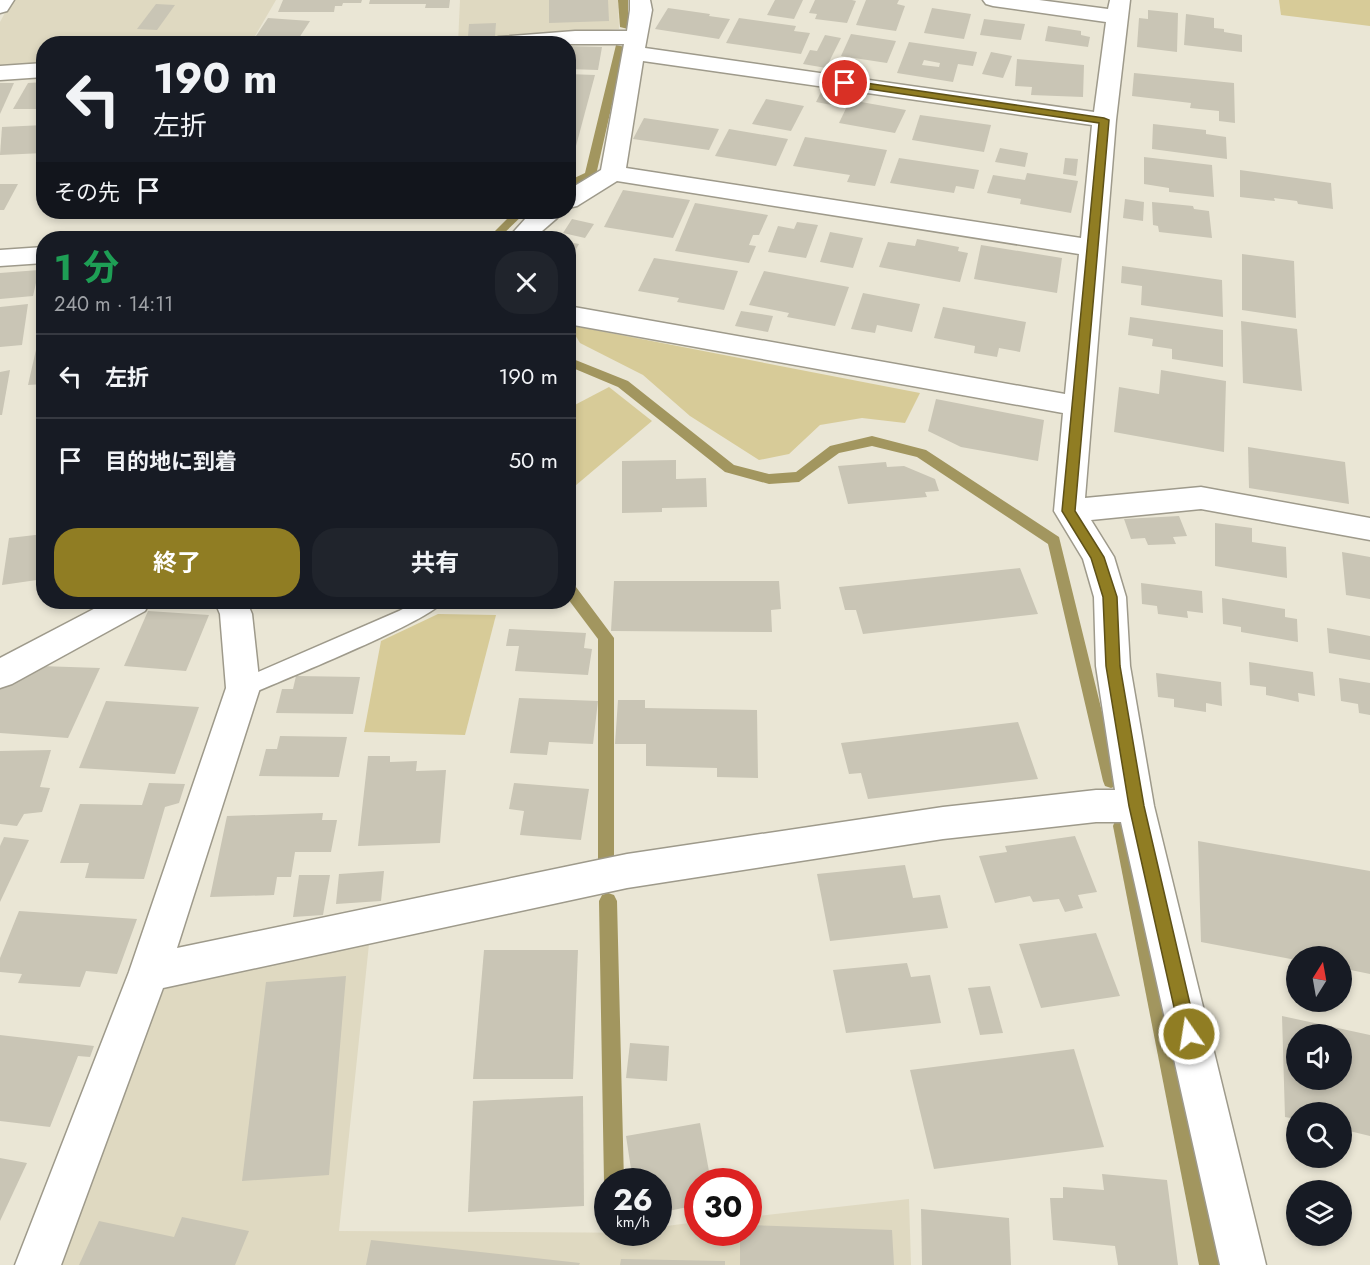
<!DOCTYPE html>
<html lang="ja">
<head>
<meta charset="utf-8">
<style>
  :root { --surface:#171b24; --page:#20242c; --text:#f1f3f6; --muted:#9ea1a6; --line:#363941; --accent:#907d23 }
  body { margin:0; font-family:Jost,"Noto Sans JP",sans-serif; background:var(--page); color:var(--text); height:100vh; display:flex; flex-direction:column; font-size:22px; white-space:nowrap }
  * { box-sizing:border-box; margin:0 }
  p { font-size:20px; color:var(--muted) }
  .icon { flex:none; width:33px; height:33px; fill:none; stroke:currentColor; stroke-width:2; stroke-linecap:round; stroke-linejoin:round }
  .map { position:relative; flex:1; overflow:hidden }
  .sheet { position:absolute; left:36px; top:231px; width:540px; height:378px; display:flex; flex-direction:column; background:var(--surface); border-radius:24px; box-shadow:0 3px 9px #0003 }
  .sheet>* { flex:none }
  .top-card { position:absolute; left:36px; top:36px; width:540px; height:183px; border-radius:24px; box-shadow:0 3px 9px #0003; background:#171b24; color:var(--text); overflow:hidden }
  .needle { width:39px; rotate:11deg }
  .fabs { position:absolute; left:1286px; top:946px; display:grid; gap:12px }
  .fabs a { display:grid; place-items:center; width:66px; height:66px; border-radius:50%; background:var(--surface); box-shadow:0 3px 9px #0003; font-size:30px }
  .speed { position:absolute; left:594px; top:1168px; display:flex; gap:12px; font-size:30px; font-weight:700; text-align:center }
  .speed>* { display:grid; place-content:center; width:78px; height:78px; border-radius:50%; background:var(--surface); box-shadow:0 3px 9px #0003; line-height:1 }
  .speed small { font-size:15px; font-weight:400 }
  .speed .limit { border:9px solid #d22; background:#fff; color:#111 }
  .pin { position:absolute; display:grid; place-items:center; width:51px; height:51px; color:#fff; margin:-26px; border:3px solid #fff; border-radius:50%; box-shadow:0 2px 6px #0007 }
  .me { position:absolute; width:66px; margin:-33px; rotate:347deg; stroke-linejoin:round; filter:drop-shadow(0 0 4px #0008) }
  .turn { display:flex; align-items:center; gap:21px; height:126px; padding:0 18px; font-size:27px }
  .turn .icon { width:78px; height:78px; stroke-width:2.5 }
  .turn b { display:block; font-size:42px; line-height:51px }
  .then { display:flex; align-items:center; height:57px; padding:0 18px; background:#0003; gap:12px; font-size:22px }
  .round { display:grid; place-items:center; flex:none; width:63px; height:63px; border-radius:24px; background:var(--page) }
  .summary { display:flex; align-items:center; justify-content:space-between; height:102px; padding:0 18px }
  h1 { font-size:36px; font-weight:700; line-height:45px; color:#1e9e55 }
  .primary-button { display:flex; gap:12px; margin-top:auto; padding:12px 18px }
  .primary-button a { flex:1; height:69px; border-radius:24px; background:var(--accent); color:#fff; font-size:24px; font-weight:700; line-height:69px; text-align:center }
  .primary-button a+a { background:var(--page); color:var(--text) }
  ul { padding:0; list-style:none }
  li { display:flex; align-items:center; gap:18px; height:84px; padding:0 18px; border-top:2px solid var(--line) }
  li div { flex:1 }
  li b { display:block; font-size:22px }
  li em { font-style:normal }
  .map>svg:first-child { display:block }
  .built { fill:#dfd9c1 }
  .green { fill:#d7cb98 }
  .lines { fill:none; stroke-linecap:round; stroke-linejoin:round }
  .stream { fill:#a2965f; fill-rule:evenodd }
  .building { fill:#c9c5b5; fill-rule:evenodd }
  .lane-casing { stroke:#9e9a8b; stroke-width:3 }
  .street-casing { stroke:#9e9a8b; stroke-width:3 }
  .lane { fill:#fff; fill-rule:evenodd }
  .street { fill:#fff; fill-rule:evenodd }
  .route { fill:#907d23; stroke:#5e5117; stroke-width:1.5 }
</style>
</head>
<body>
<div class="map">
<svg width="1370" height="1265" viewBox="0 0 1370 1265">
  <rect width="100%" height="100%" fill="#eae6d5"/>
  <g class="built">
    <path d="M12,0H276L251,43L44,44L43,66L0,68V22Z"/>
    <path d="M460,0H618L619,29L458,44Z"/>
    <path d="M369,944L339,1231L658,1233L659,1227L697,1222L698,1233H748L749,1217L909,1199L911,1265H56L166,984Z"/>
  </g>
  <g class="green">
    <path d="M1279,0H1370V26L1281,15Z"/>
    <path d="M569,325L920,393L905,423L862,418L820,425L789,454L759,460L690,416L643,375L580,343Z"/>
    <path d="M609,387L652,421L569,491V408Z"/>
    <path d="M438,614L496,615L465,735L364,732L381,641Z"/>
  </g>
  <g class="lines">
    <g class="stream">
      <path d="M618,0H628V29L620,27Z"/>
      <path d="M616,45L625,47L596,175L568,189V181L585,173Z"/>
      <path d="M514,212H526L499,238H488Z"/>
      <path d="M568,357L628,381L734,465L769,474L796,472L830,446L872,436L926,450L1059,537L1119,781L1117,786L1111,788L1105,786L1103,781L1048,544L917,457L872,446L839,453L799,482L769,484L725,472L618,387L568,366Z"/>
      <path d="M568,582L573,583L614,638V859L612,864L606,867L600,864L598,859V639L568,599Z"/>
      <path d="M1121,819L1127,821L1129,826L1219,1265H1199L1113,826L1115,821Z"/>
      <path d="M608,893L614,895L617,901L624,1182H608V1189L604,1182L599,901L602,895Z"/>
    </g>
  </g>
  <g class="building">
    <path d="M283,0H362L361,3H343L342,6H335L334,12H278Z"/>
    <path d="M370,0H450L449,8H425L426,4H369Z"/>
    <path d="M549,0H608L609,21L549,23Z"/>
    <path d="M775,0H803L794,19L767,15Z"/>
    <path d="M815,0H852L856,1L847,23L815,19L817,14L809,13Z"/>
    <path d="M866,0H899L897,4L905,6L896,31L856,25Z"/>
    <path d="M156,4L175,5L157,30L137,29Z"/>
    <path d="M668,8L710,14L709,16L730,19L719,39L655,29Z"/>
    <path d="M932,8L971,14L964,39L924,33Z"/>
    <path d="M1148,10L1178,13L1177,52L1137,47L1139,18L1148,19Z"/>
    <path d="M1186,14L1214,18V28L1224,29V32L1242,35V52L1184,45Z"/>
    <path d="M268,18L310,21L299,38L282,37L278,44L252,42Z"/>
    <path d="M739,18L796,26L794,31L810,33L801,54L726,43Z"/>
    <path d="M984,19L1025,24L1021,40L980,35Z"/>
    <path d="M496,23L495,36L468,37L469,24Z"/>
    <path d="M1048,26L1081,31V35L1090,37L1088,47L1045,41Z"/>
    <path d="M851,34L896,41L887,63L841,56Z"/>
    <path d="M825,35L841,38L826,68L803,64L810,50L817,51Z"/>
    <path d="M909,42L977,52L973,66L958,64L953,82L897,73ZM924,60L940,63L939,67L922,65Z"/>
    <path d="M568,46L602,47L598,70L568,69Z"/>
    <path d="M991,52L1012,56L1003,78L982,74Z"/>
    <path d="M1017,59L1084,65L1083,97L1031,95L1032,87L1015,86Z"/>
    <path d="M1134,73L1234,83L1235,123L1219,121V111L1190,108L1191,103L1132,96Z"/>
    <path d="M568,74L595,75L572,161H568Z"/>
    <path d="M44,82V109H13L28,83Z"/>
    <path d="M0,83H14L0,114Z"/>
    <path d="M822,90L842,93L837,106L816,102Z"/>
    <path d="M766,99L804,106L791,131L752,124Z"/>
    <path d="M850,100L906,110L895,133L839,123Z"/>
    <path d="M920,115L991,125L984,152L912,140Z"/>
    <path d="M644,118L719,129L709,150L633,139Z"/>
    <path d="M1153,124L1206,130V134L1226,137L1227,159L1152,149Z"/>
    <path d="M44,125V153L0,155L2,127Z"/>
    <path d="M729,129L788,139L776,166L715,156Z"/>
    <path d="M805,137L887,150L875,186L847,182L850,175L793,166Z"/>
    <path d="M1000,148L1028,153L1025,167L995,162Z"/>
    <path d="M1144,157L1212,165L1214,197L1169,192V188L1144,184Z"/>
    <path d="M899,158L979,170L974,189L956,186L954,193L890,183Z"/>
    <path d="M1065,158L1078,159L1076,176L1063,174Z"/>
    <path d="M1240,170L1331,183L1333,209L1298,204L1297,201L1274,198L1275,201L1240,197Z"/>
    <path d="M1027,173L1078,181L1071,213L1020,204L1021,199L987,193L993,175L1025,180Z"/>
    <path d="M0,184H18L4,210H0Z"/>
    <path d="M623,190L690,200L673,238L604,227Z"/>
    <path d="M1125,199L1144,202L1143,221L1123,218Z"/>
    <path d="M1152,202L1193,206L1194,209L1209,211L1212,238L1159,232L1158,226L1153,225Z"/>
    <path d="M695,203L768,215L759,235H753L749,245L756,246L749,263L675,251Z"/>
    <path d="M306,212H354L353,216L304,215Z"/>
    <path d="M572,219L594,224L585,238L563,233Z"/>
    <path d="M797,222L818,225L806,258L768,252L778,226L794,229Z"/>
    <path d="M405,231L433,234L432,238H402Z"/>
    <path d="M830,232L863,238L853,268L820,262Z"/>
    <path d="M337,234H374L373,238H335Z"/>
    <path d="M443,235L476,236V238H442Z"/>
    <path d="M917,239L959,247L958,251L968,253L960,282L879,267L888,242L915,246Z"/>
    <path d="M568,242L579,244L568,263Z"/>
    <path d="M981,245L1062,258L1057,293L974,279Z"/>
    <path d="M1242,254L1294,261L1296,318L1242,310Z"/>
    <path d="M654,258L738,271L724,310L677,302L679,298L638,291Z"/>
    <path d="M1122,266L1222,280L1223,317L1141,305L1142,286L1121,283Z"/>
    <path d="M39,270L33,296L0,299V273Z"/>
    <path d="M764,271L849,287L835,326L787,317L789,313L749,305Z"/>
    <path d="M863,293L920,304L912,332L877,325L875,333L851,329Z"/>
    <path d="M28,304L22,345L0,347V307Z"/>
    <path d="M943,307L1026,322L1020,352L999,348L997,357L974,353L975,346L934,338Z"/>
    <path d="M741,311L773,316L768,332L735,326Z"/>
    <path d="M1130,317L1223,330V367L1172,359V349L1152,346L1153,339L1128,335Z"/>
    <path d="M1241,321L1297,329L1302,391L1243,383Z"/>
    <path d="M44,340V384L28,385L38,341Z"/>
    <path d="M10,370L2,415H0V372Z"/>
    <path d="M1161,370L1226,381L1224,452L1114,432L1119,387L1159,394Z"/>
    <path d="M936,399L1044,420L1038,461L961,447L928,431Z"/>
    <path d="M1248,447L1345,462L1349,504L1249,488Z"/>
    <path d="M676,460V479L706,478L707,507L662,508V512L622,513V461Z"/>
    <path d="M886,462L887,467L904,466L935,479L939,491L925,492L927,497L848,504L838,466Z"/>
    <path d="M1179,516L1187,536L1173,537L1176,544L1148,545L1145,538L1131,539L1124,519Z"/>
    <path d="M1215,523L1252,528V542L1286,547L1287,578L1215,566Z"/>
    <path d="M44,534V579L2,585L9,538Z"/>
    <path d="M1342,552L1370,557V599L1346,595Z"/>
    <path d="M1020,568L1038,614L863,634L856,610H845L839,587Z"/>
    <path d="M614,581H779L781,609L771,610L772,632L611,631Z"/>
    <path d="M1141,583L1202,591L1203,613L1187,611L1188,618L1158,614L1157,606L1142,604Z"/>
    <path d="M1222,598L1285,609V617L1297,619L1298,642L1241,632V627L1223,624Z"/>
    <path d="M148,611L209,615L186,671L124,666Z"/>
    <path d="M1327,628L1370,636V660L1329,653Z"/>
    <path d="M509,629L586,633L584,648L592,649L588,675L515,671L519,646H506Z"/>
    <path d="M1249,662L1313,672L1315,696L1298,693L1299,702L1266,695V687L1250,685Z"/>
    <path d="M40,666L100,668L68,738L0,733V688Z"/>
    <path d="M1156,673L1221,682L1222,706L1206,703V712L1174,707V699L1158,697Z"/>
    <path d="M296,676L360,677L353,714L276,713L282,689H293Z"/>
    <path d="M1339,678L1370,683V715L1359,713L1358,704L1341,701Z"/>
    <path d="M519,698L598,701L593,744L549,742L547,755L510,753Z"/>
    <path d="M618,700H645V708L757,710L758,778L717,777V768L646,766V744H615Z"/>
    <path d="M106,701L199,707L175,774L79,768Z"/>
    <path d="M1018,722L1038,779L868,799L861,773L849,774L841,743Z"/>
    <path d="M280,736L347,737L339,777L259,776L266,749H277Z"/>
    <path d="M51,750L40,787L50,788L42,812L24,814L17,826L0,824V751Z"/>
    <path d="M368,756H390V762L417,761L416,771L446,770L440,843L358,846Z"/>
    <path d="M149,783L185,784L179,803L165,807L144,879L85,878L89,863H60L80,804L142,805Z"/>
    <path d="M514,783L589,789L581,840L520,835L524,811L509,809Z"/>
    <path d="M323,813L322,820H337L331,852H295L291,877H277L274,895L210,897L227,816Z"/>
    <path d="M1075,836L1097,892L1078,895L1083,908L1065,912L1059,899L1033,902L1030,896L995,903L979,856L1007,852L1005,846Z"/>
    <path d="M4,837L29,840L0,902V846Z"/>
    <path d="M1198,841L1370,871V974L1341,968V957H1296V960L1201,942Z"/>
    <path d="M905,865L913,898L940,895L948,928L830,941L817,874Z"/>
    <path d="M384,871L381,901L336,904L339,874Z"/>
    <path d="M299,875H330L323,915L293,917Z"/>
    <path d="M19,911L137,919L117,974L86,971L80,987L18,983L22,974L0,972V958Z"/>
    <path d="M1096,933L1120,996L1041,1008L1019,944Z"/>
    <path d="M484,950H578L573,1079H473Z"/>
    <path d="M907,963L911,977L930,975L941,1023L846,1033L833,970Z"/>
    <path d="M346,976L329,1175L242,1181L266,982Z"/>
    <path d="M990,986L1003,1033L980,1035L968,988Z"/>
    <path d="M1282,1016L1370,1035V1136L1341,1129V1113H1296V1119L1285,1117ZM1296,1035H1341V1080H1296Z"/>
    <path d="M0,1035L94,1046L90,1057L78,1056L50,1127L0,1121Z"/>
    <path d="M630,1043L669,1046L667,1081L626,1078Z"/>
    <path d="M1074,1049L1104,1147L934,1169L910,1070Z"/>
    <path d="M583,1096L584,1206L468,1212L473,1101Z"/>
    <path d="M700,1123L711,1182H698V1205L658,1213V1182H633L626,1136Z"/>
    <path d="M0,1158L27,1163L0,1221Z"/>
    <path d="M1102,1174L1167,1180L1178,1265H1118L1115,1246L1053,1240L1050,1198H1063V1187L1104,1190Z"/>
    <path d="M921,1209L1009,1218L1011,1265H922Z"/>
    <path d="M182,1217L249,1231L235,1265H79L99,1221L174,1237Z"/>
    <path d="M748,1225L892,1230L894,1265H740V1233H748Z"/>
    <path d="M371,1240L580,1263L579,1265H366Z"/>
    <path d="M621,1259L725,1261V1265H620Z"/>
  </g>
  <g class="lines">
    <defs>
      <path id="lane" d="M416,602H442C432,620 280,681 251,694L243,697L235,694L232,688L235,682L399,611Z"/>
      <g id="street">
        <path d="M0,0H14L7,11L0,13Z"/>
        <path d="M630,0H650L652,10L645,48L1094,112L1106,22L993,6L986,4L983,0H1039L1108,9L1110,0H1130L1116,120L1085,498L1201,487L1370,518V540L1201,509L1091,520L1114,557L1126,597L1130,666L1154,806L1266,1265H1220L1121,822H1096L943,839L627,888L163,988L61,1265H15L129,972L226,688L220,614L215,602H247L252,614L260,688L177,948L627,854L943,807L1096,790H1115L1096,666L1094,597L1083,559L1054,511L1063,413L568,324V306L1065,394L1079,254L617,181L577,206L568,208V190L601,170L624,44H488L491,39L499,37L575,31H627L630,10ZM643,61L1092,125L1081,238L626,168Z"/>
        <path d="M44,63V77L0,80V66Z"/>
        <path d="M536,212H564L534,238H508L526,218Z"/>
        <path d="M44,247V263L0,266V250Z"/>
        <path d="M107,602H150L145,611L12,684L0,688V658Z"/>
      </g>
    </defs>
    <use href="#lane" class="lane-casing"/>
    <use href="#street" class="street-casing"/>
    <use href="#lane" class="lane"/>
    <use href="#street" class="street"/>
  </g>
  <path class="route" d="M845,80L1104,118L1109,120L1075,511L1104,557L1117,597L1120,666L1144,806L1197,1034L1195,1040L1189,1042L1183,1040L1180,1034L1129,806L1106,666L1103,597L1091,558L1062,511L1099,123L842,85L841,83Z"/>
</svg>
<div class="fabs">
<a><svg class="needle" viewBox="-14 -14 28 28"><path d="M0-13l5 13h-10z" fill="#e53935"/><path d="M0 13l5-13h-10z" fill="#9ea1a6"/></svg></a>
<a><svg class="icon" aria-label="sound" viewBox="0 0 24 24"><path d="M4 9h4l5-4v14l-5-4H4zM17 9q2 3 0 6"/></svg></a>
<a><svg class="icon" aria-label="search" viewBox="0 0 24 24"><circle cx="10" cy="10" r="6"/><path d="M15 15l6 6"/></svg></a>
<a><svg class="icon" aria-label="layers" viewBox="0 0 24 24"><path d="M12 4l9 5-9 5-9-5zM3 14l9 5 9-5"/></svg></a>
</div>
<div class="speed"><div>26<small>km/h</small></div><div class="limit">30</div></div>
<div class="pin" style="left:845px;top:83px;background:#d93025"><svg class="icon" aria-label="arrive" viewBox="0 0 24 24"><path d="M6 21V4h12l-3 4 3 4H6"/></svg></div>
<svg class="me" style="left:1189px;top:1034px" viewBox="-20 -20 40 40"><circle r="17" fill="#907d23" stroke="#fff" stroke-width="3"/><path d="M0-11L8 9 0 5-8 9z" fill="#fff"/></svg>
<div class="top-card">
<div class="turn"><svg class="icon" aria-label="left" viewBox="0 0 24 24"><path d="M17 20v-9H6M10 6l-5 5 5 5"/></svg><div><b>190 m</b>左折</div></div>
<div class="then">その先<svg class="icon" aria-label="arrive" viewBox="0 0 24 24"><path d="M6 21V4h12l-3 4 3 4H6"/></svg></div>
</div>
<section class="sheet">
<div class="summary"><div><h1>1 分</h1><p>240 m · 14:11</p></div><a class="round"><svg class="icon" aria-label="close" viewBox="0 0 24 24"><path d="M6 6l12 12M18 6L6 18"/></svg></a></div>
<ul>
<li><svg class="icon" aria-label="left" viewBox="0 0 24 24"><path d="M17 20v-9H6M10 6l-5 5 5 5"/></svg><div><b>左折</b></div><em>190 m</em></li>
<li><svg class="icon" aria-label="arrive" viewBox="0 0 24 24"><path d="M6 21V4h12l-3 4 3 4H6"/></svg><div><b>目的地に到着</b></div><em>50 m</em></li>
</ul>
<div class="primary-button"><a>終了</a><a>共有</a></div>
</section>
</div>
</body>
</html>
